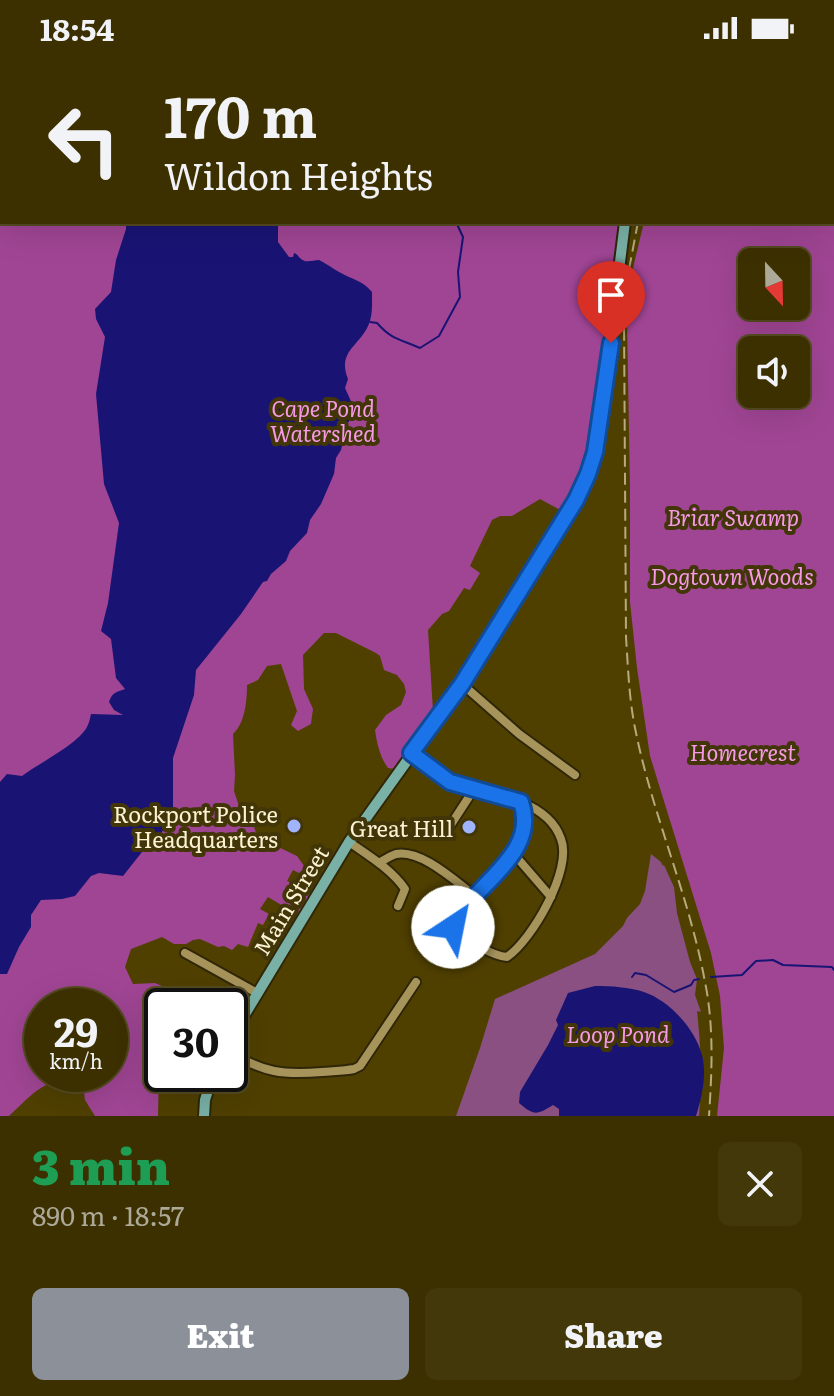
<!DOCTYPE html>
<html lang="en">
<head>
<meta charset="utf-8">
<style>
  :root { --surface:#3c3000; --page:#43380a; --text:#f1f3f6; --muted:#aca999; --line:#554b22; --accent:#8c9099 }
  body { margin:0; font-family:Literata,serif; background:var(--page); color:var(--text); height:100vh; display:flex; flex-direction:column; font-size:30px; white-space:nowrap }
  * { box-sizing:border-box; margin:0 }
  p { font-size:26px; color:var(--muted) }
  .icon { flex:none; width:44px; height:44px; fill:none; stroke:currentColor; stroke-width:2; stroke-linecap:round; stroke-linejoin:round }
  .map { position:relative; height:1060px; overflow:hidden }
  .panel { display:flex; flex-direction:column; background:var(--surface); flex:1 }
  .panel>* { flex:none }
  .top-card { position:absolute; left:0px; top:0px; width:834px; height:168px; box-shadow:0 8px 32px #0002,0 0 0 2px var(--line); background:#3c3000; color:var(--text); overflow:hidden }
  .needle { width:52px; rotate:158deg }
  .fabs { position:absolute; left:738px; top:192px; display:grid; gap:16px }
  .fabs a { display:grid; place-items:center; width:72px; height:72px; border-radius:12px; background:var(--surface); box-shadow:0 8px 32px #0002,0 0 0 2px var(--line); font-size:40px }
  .speed { position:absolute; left:24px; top:932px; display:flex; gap:16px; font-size:40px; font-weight:700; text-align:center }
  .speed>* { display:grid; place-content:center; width:104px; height:104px; border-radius:50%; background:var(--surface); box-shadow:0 8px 32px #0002,0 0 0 2px var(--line); line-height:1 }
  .speed small { font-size:20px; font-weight:400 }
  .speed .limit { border:4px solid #111; border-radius:12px; background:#fff; color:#111 }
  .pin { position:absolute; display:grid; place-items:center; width:68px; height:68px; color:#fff; margin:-82px -34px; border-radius:50% 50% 50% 0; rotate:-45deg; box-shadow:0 0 8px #0007 }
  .pin .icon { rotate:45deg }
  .me { position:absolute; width:88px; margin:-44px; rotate:34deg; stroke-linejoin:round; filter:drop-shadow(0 0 6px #0008) }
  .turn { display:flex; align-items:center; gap:28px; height:168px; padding:0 32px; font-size:36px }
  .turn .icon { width:104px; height:104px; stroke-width:2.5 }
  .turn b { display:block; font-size:56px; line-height:68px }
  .round { display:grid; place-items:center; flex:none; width:84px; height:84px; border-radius:12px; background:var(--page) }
  .headline { display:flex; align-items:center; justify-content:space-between; height:136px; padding:0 32px }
  h1 { font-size:48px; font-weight:800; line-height:60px; color:#1e9e55 }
  .primary-button { display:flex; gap:16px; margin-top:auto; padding:16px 32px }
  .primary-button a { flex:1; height:92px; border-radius:12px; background:var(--accent); color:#fff; font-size:32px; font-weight:800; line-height:92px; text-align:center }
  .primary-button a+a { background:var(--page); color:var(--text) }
  .status { display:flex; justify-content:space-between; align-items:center; height:56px; padding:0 40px; background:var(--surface); direction:ltr }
  .status svg { height:22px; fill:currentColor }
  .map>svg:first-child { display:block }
  .green { fill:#8a5081 }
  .forest { fill:#a04594; fill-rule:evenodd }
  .water { fill:#191474 }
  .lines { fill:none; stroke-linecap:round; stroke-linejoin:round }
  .stream { stroke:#191474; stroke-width:2 }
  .minor-casing { stroke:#302709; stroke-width:12 }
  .major-casing { stroke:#302709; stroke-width:14 }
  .minor { stroke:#a6945b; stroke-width:8 }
  .major { stroke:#79b1a7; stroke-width:10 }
  .rail { stroke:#b6aa7e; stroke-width:2; stroke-dasharray:12 6; stroke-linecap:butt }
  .route-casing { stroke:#114b97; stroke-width:20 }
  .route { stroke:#1a73e8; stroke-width:14 }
  .poi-dot { fill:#a0b3fd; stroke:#423608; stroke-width:3 }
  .labels { text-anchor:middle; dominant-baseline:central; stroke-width:8; stroke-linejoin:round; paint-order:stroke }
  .park-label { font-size:22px; font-style:italic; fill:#f699e7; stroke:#423608 }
  .poi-label { font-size:22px; fill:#fcf3d5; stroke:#423608; text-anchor:end }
  .street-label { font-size:22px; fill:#fcf3d5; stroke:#423608 }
</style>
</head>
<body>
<div class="status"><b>18:54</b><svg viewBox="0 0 49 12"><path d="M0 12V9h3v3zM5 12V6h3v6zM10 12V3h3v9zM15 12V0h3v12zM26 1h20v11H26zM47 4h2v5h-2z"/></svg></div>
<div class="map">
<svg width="834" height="1060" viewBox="0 0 834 1060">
  <rect width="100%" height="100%" fill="#504000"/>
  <path class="green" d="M651,798L661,806L663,810L664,809L674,831L677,857L690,906L697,923L695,939L701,956L697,955C701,990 702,1025 699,1060H456L480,992L495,943L595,898L623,870L627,862L640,848L645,835Z"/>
  <g class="forest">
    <path d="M0,0H540L539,2H2V166H621L598,357L590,403L572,442L564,456L540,443L512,460H500L492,464L470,510L480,517L470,534L464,532L449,555L442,558L428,574L433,655L415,686L395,713L388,712C380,701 377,688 375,674L386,659L401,649L406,636L404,628L397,619L384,614L380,600L376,597L336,577H324L303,599L304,633L313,653L311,668L298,675L291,669L297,655L281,608L267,610L258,624L247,629C247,645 245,667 233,678L235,719L234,735L242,759L250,758L256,777L270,784L274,789L297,800L307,814L301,818L293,814L287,825L311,838L298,859L268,841L260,853L269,858L263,869L258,867L248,891L238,888L232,894L224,890L218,891L200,883L193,884L186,888H174L162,881L131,893L125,911L133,928L155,927L171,934L169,950H162V965L160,966L158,1060H95L85,1044L82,1021C42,1024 37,1034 9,1060H0ZM42,950H110V1018H42Z"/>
    <path d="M726,0H834V1060H717L724,992L720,940L711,897L650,700L637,612L630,546V432L627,265L633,212L644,166H832V2H725ZM796,206V250H752V206ZM752,294H796V338H752Z"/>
  </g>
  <g class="water">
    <path d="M126,166H278V186L289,201H293L294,197C297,198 298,200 300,202C305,208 313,204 319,204C329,209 339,217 349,221C359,225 365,228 372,236C372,247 373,260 368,270C359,290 337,296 348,323L345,332L355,354L347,369L341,394L336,402L334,418L321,448L310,464L307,477L290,495L286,505L271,518L267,525L263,526L241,558L196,614L194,639L173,702V751L164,773L155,786L142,796L123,820L99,817L91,820L75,840L62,843L41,844L31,859V871L19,891L7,918H0V726L7,718L22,720C39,707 77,689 87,671C89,667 90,663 91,658L123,659L114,654L109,646C112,636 117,636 125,633L116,622L111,583L101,575L108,547L119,467L104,428L96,338L105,281L96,263L95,253L111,236L116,204L126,173Z"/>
    <path d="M595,930C611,930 629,931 644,936C670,945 695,973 702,999C707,1018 702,1041 696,1060H559V1053L553,1049C537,1059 534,1060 519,1047L520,1036L548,989L558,969L556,964L568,937Z"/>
  </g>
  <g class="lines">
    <g class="stream">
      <path d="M696,0L702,2"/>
      <path d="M579,2L582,0"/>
      <path d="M761,2L762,0"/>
      <path d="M370,266L377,267C392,284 400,283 420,292L439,280L460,241L458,216L463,181L456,166"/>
      <path d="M632,921L635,917L646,919L674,936L691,929L694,924L699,923"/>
      <path d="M711,921L742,919L756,905L773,904L783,909L832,911L834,914"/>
    </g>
    <defs>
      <g id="minor">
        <path d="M462,628L519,678L575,719"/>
        <path d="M411,697L450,726L521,746"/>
        <path d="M521,746C538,753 555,765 561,783C573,813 532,884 507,901C488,899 467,883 453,871C471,829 539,799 521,746Z"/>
        <path d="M450,770L474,733"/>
        <path d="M349,786C369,800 391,813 405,833L398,850"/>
        <path d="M513,797L551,841"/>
        <path d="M379,807C384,804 390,800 396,798C421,793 455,825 474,839"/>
        <path d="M185,897L257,937"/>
        <path d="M230,996C264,1017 283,1019 322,1016C333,1015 344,1015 354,1013L360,1010L416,926"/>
      </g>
      <g id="major">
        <path d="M648,2V0"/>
        <path d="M230,983L349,786L462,628L514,547L576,444L588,418L599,374L625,166"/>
        <path d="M204,1060L205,1044L213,1018"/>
      </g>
    </defs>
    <use href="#minor" class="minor-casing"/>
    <use href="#major" class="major-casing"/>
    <use href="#minor" class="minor"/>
    <use href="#major" class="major"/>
    <g class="rail">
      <path d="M713,2L714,0"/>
      <path d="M638,166L626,229L624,262L626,581C628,611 629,642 635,672C652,758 689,839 705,926C714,970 712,1015 709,1060"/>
    </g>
  </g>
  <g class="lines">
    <defs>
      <path id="route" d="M453,871C471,829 540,799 521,746L450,726L411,697L462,628L576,444L588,418L595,396L611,287"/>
    </defs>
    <use href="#route" class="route-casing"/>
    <use href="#route" class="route"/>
  </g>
  <g class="poi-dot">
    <circle cx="294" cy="770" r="8"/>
    <circle cx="469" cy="771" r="8"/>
  </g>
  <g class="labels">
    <g class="park-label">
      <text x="323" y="351">Cape Pond<tspan x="323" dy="25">Watershed</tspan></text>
      <text x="733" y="460">Briar Swamp</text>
      <text x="732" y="519">Dogtown Woods</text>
      <text x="743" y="695">Homecrest</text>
      <text x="618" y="977">Loop Pond</text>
    </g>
    <g class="poi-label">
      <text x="278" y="757">Rockport Police<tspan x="278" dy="25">Headquarters</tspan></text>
      <text x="453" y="771">Great Hill</text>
    </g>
    <g class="street-label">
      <text transform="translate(290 844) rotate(-59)">Main Street</text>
    </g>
  </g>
</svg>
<div class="fabs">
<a><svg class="needle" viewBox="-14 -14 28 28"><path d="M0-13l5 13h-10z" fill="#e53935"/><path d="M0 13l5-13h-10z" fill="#aca999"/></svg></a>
<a><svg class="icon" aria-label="sound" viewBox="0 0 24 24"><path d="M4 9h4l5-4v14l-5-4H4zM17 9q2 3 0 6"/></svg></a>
</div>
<div class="speed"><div>29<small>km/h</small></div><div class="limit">30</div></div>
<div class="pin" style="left:611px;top:287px;background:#d93025"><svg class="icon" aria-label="arrive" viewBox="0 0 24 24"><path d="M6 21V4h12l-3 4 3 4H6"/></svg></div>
<svg class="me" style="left:453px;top:871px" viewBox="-20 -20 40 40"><circle r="19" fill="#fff"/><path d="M0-13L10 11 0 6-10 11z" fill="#1a73e8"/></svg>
<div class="top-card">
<div class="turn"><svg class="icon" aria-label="left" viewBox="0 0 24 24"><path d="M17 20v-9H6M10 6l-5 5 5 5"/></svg><div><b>170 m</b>Wildon Heights</div></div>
</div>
</div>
<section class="panel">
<div class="headline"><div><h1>3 min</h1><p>890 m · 18:57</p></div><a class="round"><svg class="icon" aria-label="close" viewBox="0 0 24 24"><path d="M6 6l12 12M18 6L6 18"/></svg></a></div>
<div class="primary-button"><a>Exit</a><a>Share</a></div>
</section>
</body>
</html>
